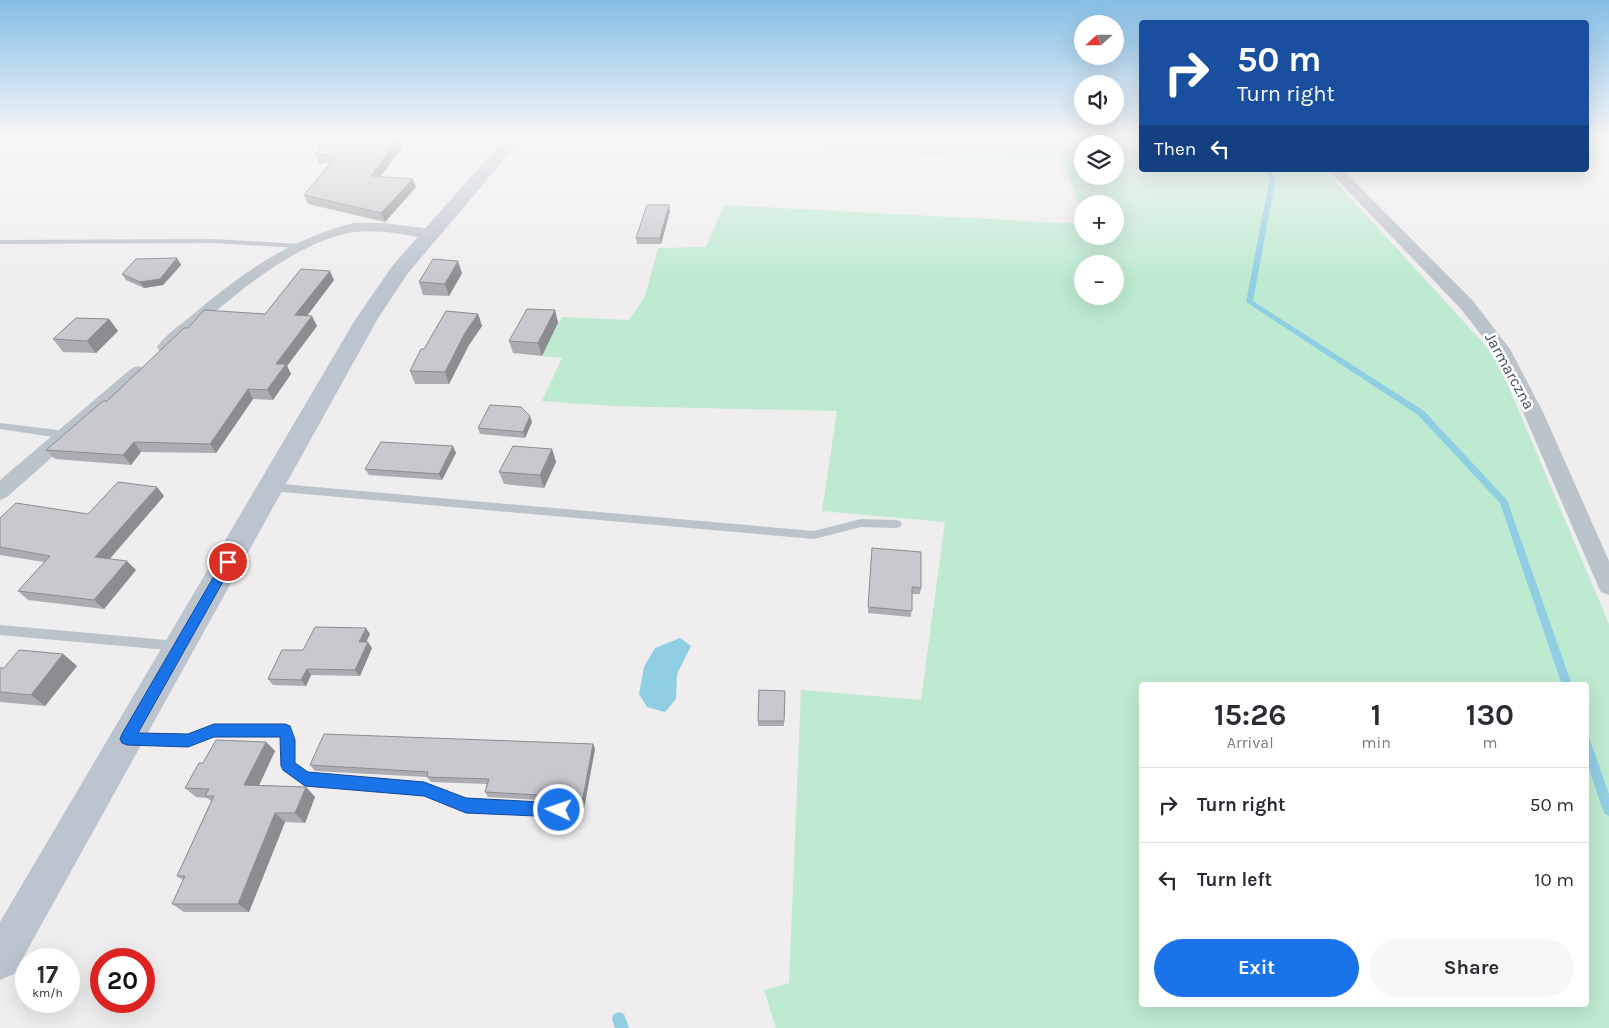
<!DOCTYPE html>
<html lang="en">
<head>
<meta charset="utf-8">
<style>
  :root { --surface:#fff; --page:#f7f7f7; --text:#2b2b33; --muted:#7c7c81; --line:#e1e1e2; --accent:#1a73e8 }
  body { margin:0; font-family:Karla,sans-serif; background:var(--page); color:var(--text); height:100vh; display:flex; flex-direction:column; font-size:19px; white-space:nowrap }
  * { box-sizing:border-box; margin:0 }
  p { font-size:16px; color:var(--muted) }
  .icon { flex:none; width:28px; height:28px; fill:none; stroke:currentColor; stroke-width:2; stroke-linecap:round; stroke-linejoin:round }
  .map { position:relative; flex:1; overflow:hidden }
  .sheet { position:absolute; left:1139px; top:682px; width:450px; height:325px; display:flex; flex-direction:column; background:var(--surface); border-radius:5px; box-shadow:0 5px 20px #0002 }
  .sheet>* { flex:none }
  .guide { position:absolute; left:1139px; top:20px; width:450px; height:152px; border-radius:5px; box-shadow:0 5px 20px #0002; background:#1a4fa0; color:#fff; overflow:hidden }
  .needle { width:32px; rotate:249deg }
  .tools { position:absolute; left:1074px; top:15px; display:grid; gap:10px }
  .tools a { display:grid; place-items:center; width:50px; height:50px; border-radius:50%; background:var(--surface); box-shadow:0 5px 20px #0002; font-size:25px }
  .speed { position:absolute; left:15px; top:948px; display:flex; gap:10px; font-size:25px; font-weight:700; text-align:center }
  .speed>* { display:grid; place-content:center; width:65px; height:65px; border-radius:50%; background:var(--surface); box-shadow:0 5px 20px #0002; line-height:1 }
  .speed small { font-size:12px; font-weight:400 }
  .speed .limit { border:8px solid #d22; background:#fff; color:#111 }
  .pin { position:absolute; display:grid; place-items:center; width:42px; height:42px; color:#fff; margin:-21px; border:2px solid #fff; border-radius:50%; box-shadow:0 1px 5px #0007 }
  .me { position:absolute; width:55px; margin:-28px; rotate:273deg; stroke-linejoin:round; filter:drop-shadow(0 0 4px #0008) }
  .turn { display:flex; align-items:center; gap:18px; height:105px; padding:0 15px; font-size:22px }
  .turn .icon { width:65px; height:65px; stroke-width:2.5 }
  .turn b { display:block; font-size:35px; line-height:42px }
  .then { display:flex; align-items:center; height:48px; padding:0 15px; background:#0003; gap:10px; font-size:19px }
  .eta { display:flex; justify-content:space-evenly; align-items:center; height:85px; text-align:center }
  .eta b { font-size:30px; font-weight:700; line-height:35px }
  .button { display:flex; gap:10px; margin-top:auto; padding:10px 15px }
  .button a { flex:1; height:58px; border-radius:30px; background:var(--accent); color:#fff; font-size:20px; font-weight:700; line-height:58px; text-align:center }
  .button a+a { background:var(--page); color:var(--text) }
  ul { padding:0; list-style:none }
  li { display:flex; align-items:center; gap:15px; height:75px; padding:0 15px; border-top:1px solid var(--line) }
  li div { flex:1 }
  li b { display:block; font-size:19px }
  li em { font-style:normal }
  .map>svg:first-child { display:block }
  .green { fill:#beead1; fill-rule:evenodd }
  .water { fill:#8fcee3 }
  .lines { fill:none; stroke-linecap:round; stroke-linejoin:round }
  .stream { fill:#8fcee3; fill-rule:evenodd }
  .lane { fill:#bcc4cb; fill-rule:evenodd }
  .street { fill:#bcc4cb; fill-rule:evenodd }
  .secondary { fill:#bcc4cf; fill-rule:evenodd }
  .wall { fill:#abadb2 }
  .shaded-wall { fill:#8b8d91 }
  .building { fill:#c7c9cf; stroke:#8b8d91 }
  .route { fill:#1a73e8; stroke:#114b97 }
  .labels { text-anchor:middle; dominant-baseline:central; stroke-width:5; stroke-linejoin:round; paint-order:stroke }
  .street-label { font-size:16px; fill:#474f58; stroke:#fff }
</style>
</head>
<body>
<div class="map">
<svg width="1609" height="1028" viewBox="0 0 1609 1028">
  <rect width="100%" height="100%" fill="#efeded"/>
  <g class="green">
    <path d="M822,136H1141V170H1325L1496,357L1609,624V1028H776L764,990L789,983L801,690L921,700L945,522L822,511L837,411L612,406L542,401L562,358L542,356L562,317L629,320L645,297L658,248L706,247L724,205L1082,224V236H1115V204H1082V215L1064,161L902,155L821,148ZM1082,144H1115V176H1082ZM1082,264H1115V296H1082ZM1141,685H1586V1005H1141Z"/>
    <path d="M1586,136H1609V141L1593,163L1586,160Z"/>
  </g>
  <path class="water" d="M680,638L691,646L677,674L676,699L665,712L647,707L639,694L644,667L655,648Z"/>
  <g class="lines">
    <g class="stream">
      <path d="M1263,170H1269L1276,177L1253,301L1424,411L1507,500L1572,685H1562L1500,503L1418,415L1246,302L1270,177Z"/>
      <path d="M1586,738L1590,739L1591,743L1609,794V816L1605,814L1603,810L1586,760Z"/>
      <path d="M619,1012L624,1014L629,1028H615L612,1019L614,1014Z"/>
    </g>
    <g class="lane">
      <path d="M214,239L300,244L304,246L300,248L214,243L0,244V240Z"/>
      <path d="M0,423L66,431L71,435L66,439L0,429Z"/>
      <path d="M271,483L814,531L861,519L896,520L900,521L902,524L900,527L896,528L861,527L814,539L271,491L266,487Z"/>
      <path d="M0,625L178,641L183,642L184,646L183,650L178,651L0,635Z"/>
      <path d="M214,724H285L290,726L295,740V763L308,772L424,782L466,798L559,803L564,805L566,810L564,815L559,817L466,812L424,796L305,786L283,771L281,766L280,736H214L188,746L130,745L125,743L123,739L125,735L130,733L188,734Z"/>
    </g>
    <g class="street">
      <path d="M1328,170H1343L1473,301L1510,349L1543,412L1609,561V595L1601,592L1598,586L1523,412L1493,350L1461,309Z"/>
      <path d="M354,223H383L431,229L436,231L439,234L436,237L431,239C406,235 380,229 355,232C291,241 218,308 172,351L166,352L160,351L157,347C165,335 180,325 191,316C242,273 289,239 354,223Z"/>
      <path d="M138,366L144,368L147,372L144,376L7,497L0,500V480L132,368Z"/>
    </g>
    <path class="secondary" d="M507,136H524L408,273L377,320L14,974L0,980V922L355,320L393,265Z"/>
  </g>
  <g class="wall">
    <path d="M324,136H361V137H400L403,146L380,176L416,187L385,222L308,204L304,195L330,163L319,164L316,155Z"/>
    <path d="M670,211L661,244H637L636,238Z"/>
    <path d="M177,258L181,265L163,285L144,288L126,280L122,274Z"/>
    <path d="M462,273L449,296L423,295L419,282Z"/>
    <path d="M334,280L307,316L317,326L287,366L291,374L273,400L253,399L216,453L141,452L131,465L55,459L46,450L107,401L188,328L265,314Z"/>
    <path d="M555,310L558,323L542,356L513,353L509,341Z"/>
    <path d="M478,314L482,326L469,345L449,384H415L410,371L424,349Z"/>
    <path d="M109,319L118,331L96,353L63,352L53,339Z"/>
    <path d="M532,422L525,438L480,434L478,428Z"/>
    <path d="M552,449L556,462L544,488L504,484L499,472Z"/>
    <path d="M456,453L442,480L369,475L365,469Z"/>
    <path d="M164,496L110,559L136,570L104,609L28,600L18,591L44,562L0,555V518L88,514Z"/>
    <path d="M872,548L921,588L920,594H912L911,617L868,613Z"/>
    <path d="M370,634L366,642L372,648L360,676L311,675L306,686L273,685L268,679L303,650Z"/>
    <path d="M63,654L77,666L45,706L0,702V668H4Z"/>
    <path d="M785,691L784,726H758V721Z"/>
    <path d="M266,742L275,751L259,785L306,787L315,797L305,823L285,822L249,912H184L172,904L183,880L177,876L211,801L207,798L196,797L185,788L203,763Z"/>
    <path d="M593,744L595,749L584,808L567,807L565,803L559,801L488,797L485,792L487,784L431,782L427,777L315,771L310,765Z"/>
  </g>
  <g class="shaded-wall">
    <path d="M400,137L403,146L375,184L371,176Z"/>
    <path d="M413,179L416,187L385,222L381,213Z"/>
    <path d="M669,205L670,211L661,244L660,238Z"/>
    <path d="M177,258L181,265L163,285L144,288L140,282Z"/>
    <path d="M458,261L462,273L449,296L445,284Z"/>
    <path d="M330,271L334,280L300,325L295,315Z"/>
    <path d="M555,310L558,323L542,356L538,343Z"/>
    <path d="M478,314L482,326L469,345L449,384L445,372L465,333Z"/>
    <path d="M312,316L317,326L287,366L291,374L273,400L267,390L276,364Z"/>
    <path d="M109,319L118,331L96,353L87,341Z"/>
    <path d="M248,389L253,399L216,453L210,444Z"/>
    <path d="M530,416L532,422L525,438L523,432Z"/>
    <path d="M134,442L141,452L131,465L123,455Z"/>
    <path d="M453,446L456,453L442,480L439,474Z"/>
    <path d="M552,449L556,462L544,488L540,475Z"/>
    <path d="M157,487L164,496L103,566L95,557Z"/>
    <path d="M127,561L136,570L104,609L94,600Z"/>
    <path d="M366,628L370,634L363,648L359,642Z"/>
    <path d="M368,642L372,648L360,676L355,670Z"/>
    <path d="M63,654L77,666L45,706L31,695Z"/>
    <path d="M307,669L311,675L306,686L301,680Z"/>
    <path d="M266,742L275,751L255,794L244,785Z"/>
    <path d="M593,744L595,749L584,808L582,803Z"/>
    <path d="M306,787L315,797L305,823L295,813Z"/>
    <path d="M275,813L285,822L249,912L238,904Z"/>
  </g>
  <g class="building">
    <path d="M324,136H355V137H400L371,176L413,179L381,213L304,195L338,154L316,155Z"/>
    <path d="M647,205H669L660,238H636Z"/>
    <path d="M177,258L160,279L140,282L122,274L136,259Z"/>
    <path d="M433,259L458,261L445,284L419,282Z"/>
    <path d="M301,269L330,271L295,315L312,316L276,364H286L267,390L248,389L210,444L134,442L123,455L46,450L103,401H107L184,328H188L204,310L265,314Z"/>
    <path d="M527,309L555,310L538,343L509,341Z"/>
    <path d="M446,311L478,314L465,333L445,372L410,371L421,349H424Z"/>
    <path d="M76,318L109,319L87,341L53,339Z"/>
    <path d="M490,405L521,407L530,416L523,432L478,428Z"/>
    <path d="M381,442L453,446L439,474L365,469Z"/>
    <path d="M513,446L552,449L540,475L499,472Z"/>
    <path d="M118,482L157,487L95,557L127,561L94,600L18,591L50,556L0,547V518L16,503L88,514Z"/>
    <path d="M872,548L921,552V588L912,587V611L868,607Z"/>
    <path d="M315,627L366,628L359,642H368L355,670L307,669L301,680L268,679L282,650H303Z"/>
    <path d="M19,650L63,654L31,695L0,692V668H4Z"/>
    <path d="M759,690L785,691L784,721H758Z"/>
    <path d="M324,734L593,744L582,803L565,802L562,798L557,796L485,792L489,779L427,777L428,772L310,765Z"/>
    <path d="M216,740L266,742L244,785L306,787L295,813H275L238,904H172L185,876H177L214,796H205L209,789L185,788L199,763H203Z"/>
  </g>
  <linearGradient id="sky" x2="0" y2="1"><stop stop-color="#84bee6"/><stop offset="0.49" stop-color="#f8f7f7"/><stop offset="1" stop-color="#f8f7f7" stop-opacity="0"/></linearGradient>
  <rect width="1609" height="280" fill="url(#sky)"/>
  <path class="route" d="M228,557L232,559L234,562L138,733L188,734L214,724H285L290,726L295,740V763L308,772L424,782L466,798L559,803L564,805L566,810L564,815L559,817L466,813L424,796L305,786L283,770L281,766L280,737H214L188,747L127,745L122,743L120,739L122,734L224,559Z"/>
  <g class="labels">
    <g class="street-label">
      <text transform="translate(1510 371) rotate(61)">Jarmarczna</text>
    </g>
  </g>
</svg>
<div class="tools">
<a><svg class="needle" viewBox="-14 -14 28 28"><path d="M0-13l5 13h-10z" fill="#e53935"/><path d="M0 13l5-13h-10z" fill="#7c7c81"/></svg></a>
<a><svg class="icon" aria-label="sound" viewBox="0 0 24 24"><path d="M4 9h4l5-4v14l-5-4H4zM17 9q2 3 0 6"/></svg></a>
<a><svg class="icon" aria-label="layers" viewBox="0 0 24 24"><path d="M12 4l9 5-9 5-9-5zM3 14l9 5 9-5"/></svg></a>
<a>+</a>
<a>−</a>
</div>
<div class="speed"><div>17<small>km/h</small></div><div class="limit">20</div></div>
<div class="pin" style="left:228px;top:562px;background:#d93025"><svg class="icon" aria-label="arrive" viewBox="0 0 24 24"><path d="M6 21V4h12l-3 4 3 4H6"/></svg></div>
<svg class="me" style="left:559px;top:810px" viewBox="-20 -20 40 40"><circle r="17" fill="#1a73e8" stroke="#fff" stroke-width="3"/><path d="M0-11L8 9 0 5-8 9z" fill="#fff"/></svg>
<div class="guide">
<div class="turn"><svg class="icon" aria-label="right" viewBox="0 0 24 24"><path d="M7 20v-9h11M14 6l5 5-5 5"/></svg><div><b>50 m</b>Turn right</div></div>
<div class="then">Then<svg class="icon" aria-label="left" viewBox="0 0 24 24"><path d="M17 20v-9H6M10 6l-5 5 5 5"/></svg></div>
</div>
<section class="sheet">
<div class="eta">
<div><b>15:26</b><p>Arrival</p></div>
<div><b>1</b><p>min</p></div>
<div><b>130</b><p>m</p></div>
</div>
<ul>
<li><svg class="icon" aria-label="right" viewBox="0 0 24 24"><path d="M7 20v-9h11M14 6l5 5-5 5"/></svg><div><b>Turn right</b></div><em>50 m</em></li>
<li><svg class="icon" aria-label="left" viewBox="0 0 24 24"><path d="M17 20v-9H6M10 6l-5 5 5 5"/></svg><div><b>Turn left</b></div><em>10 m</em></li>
</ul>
<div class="button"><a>Exit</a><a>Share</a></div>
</section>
</div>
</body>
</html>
